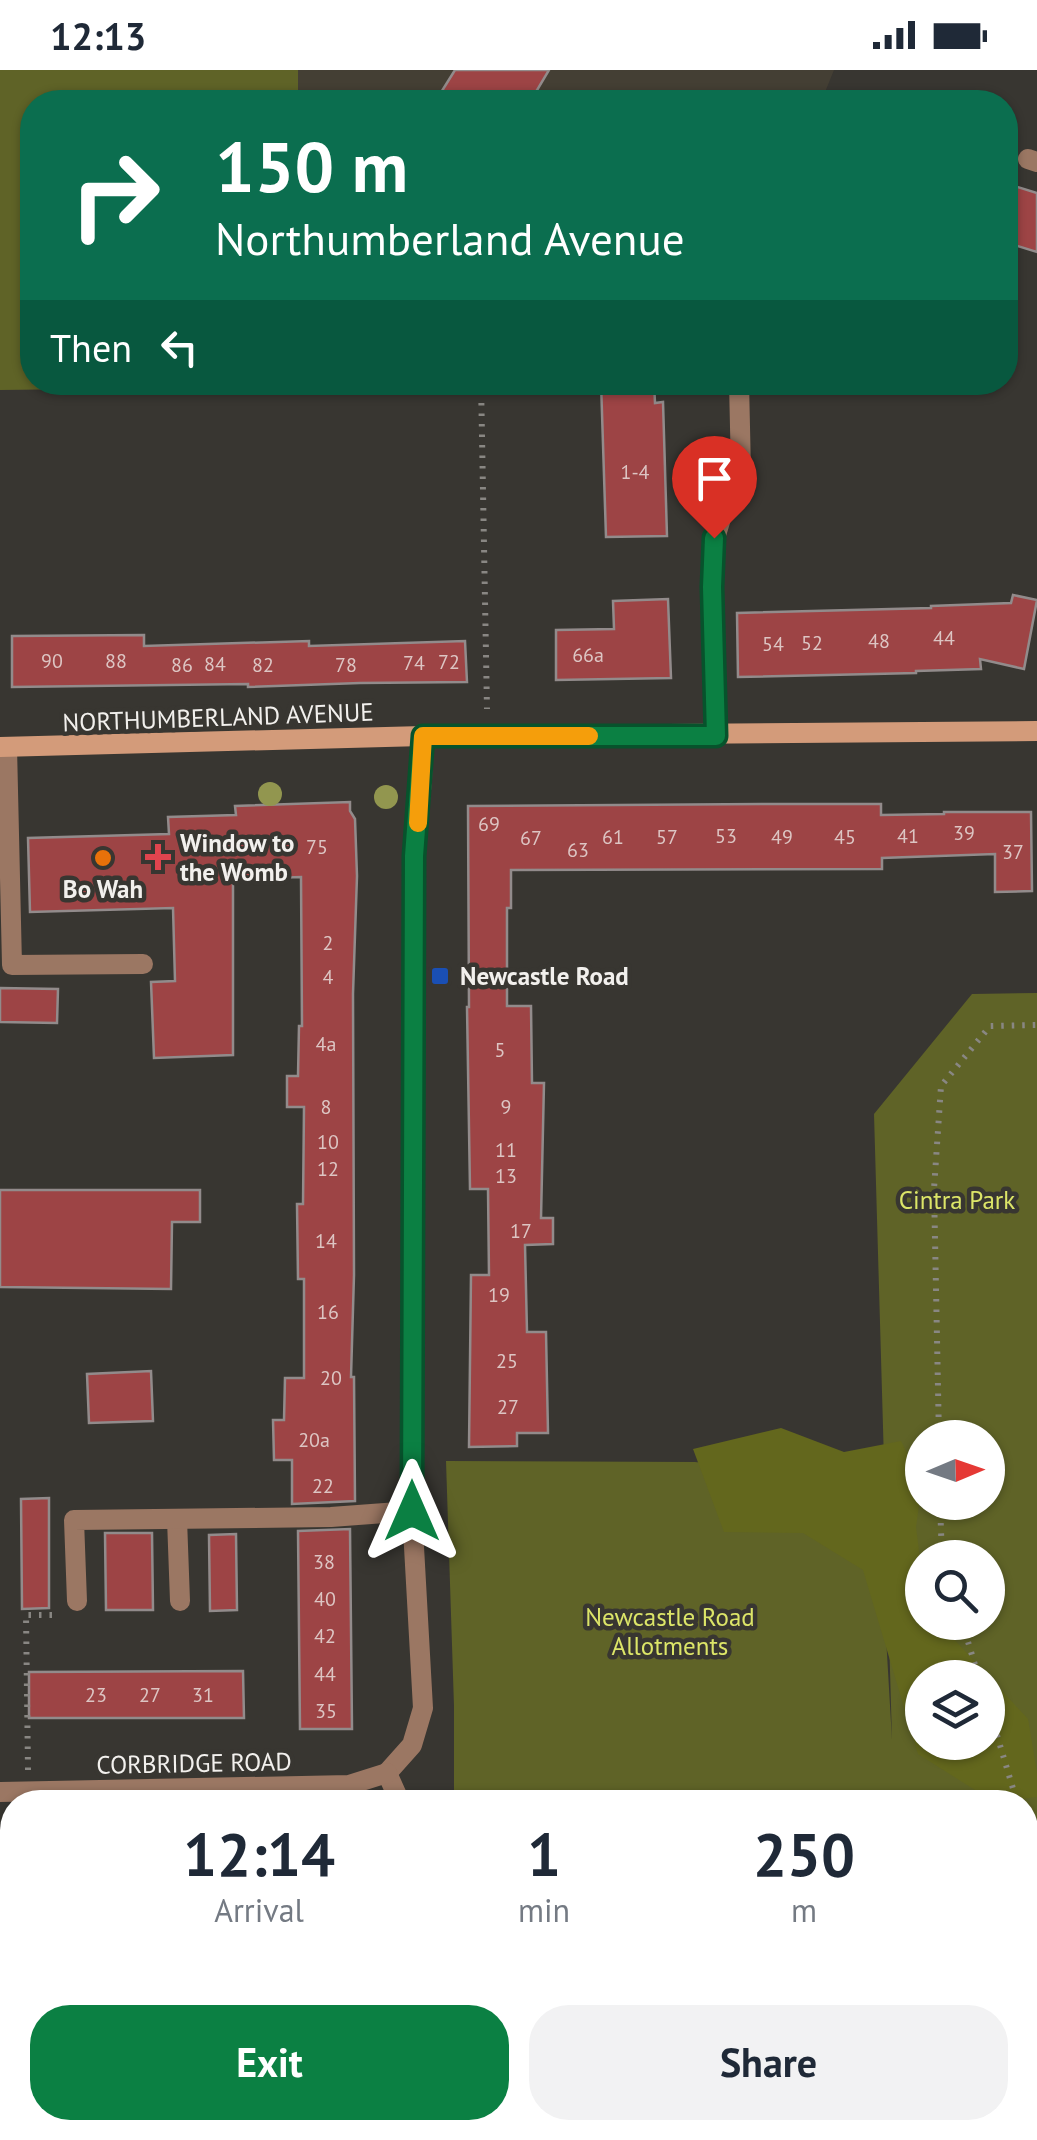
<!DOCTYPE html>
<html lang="en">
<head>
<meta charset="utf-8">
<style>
  :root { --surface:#fff; --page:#f2f2f3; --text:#1f2937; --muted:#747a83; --accent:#0b8043 }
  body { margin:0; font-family:"PT Sans",sans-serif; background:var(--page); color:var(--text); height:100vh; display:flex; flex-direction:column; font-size:38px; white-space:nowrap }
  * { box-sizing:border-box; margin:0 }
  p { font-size:32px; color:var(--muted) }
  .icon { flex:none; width:55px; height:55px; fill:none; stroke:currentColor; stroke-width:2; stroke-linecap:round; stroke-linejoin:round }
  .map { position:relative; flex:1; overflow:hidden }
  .drawer { position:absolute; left:0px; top:1720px; width:1038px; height:350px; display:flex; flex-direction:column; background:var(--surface); border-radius:40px 40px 0 0; box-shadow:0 2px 8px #0004 }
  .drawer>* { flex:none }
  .guide { position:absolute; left:20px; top:20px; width:998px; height:305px; border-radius:40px; box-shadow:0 2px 8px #0004; background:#0b6e4f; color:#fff; overflow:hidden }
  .needle { width:65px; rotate:88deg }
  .tools { position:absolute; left:905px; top:1350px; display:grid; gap:20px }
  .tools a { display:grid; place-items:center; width:100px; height:100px; border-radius:50%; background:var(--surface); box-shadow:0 2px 8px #0004; font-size:50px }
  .pin { position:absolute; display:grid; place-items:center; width:85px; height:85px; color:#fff; margin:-102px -42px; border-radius:50% 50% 50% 0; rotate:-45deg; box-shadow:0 0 10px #0007 }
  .pin .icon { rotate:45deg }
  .me { position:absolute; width:110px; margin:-55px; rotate:0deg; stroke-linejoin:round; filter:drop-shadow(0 0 8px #0008) }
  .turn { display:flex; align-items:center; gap:35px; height:210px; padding:0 30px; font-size:45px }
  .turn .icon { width:130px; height:130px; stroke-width:2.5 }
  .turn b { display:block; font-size:70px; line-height:85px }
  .then { display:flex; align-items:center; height:95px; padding:0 30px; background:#0003; gap:20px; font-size:38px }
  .eta { display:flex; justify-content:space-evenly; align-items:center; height:170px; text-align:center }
  .eta b { font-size:60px; font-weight:800; line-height:70px }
  .action { display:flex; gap:20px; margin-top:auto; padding:20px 30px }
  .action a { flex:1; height:115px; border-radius:40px; background:var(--accent); color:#fff; font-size:40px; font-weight:800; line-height:115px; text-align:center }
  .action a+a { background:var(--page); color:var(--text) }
  .status { display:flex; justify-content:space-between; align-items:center; height:70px; padding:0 50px; background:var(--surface); direction:ltr }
  .status svg { height:28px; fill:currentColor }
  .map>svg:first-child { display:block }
  .built { fill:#443f34 }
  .green { fill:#5f6327; fill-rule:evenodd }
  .forest { fill:#63671d; fill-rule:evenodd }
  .building { fill:#9d4445; stroke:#928b8b; stroke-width:2.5 }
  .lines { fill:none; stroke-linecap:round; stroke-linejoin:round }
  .path { stroke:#898783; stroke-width:6; stroke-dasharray:2.5 8; stroke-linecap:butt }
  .lane { stroke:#9b7763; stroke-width:20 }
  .street { stroke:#9b7763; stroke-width:20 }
  .secondary { stroke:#d39b7a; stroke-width:20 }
  .tree { fill:#92964f }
  .route-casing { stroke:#07532c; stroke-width:25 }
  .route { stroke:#0b8043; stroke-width:18 }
  .slow { stroke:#f59e0b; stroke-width:18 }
  .health-dot { fill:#e0444e; stroke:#383631; stroke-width:4 }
  .food-dot { fill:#e8710a; stroke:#383631; stroke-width:4 }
  .transit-dot { fill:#1a4fb4; stroke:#383631; stroke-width:4 }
  .labels { text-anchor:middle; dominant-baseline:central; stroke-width:9; stroke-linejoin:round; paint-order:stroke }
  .number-label { font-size:20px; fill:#ddc5c3 }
  .street-label { font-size:25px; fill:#f2f0ed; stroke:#383631 }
  .poi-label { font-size:25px; font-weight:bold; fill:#f2f0ed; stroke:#383631; text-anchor:start }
  .park-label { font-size:25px; fill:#dce568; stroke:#383631 }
</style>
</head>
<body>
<div class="status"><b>12:13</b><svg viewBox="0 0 49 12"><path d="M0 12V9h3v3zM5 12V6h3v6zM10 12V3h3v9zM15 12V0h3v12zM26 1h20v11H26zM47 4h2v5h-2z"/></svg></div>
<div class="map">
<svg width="1037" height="2070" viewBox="0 0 1037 2070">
  <rect width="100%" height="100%" fill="#383631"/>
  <g class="built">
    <path d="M0,0H834L821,32H32V312L544,313L0,320Z"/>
    <path d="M1025,1826H1037V2070H597L599,2058H1025Z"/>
  </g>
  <g class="green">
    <path d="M0,0H298V32H32V312H301V316L0,320Z"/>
    <path d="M1037,923V1826H1025V1732H454V1636L446,1391L695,1392L877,1411L892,1670L874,1044L972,924ZM922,1368H988V1432H922ZM922,1488H988V1552H922ZM922,1608H988V1672H922Z"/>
  </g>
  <path class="forest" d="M781,1358L844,1382L901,1371L922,1414L916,1457L922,1505V1552L939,1553L1028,1649L1037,1703V1727L994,1732L918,1684L863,1500L803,1463L724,1462L693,1379ZM922,1608H988V1672H922Z"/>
  <g class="building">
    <path d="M455,0H549L530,32H435Z"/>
    <path d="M1005,113L1037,123V182L1005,172Z"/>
    <path d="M601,312H654L655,333L663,332L667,466L606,467Z"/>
    <path d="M1013,525L1037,530L1024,599L980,589L981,599L916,601V603L738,607L737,543L931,538V536L1011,533Z"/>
    <path d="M668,529L671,608L556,610V560L614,559L613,531Z"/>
    <path d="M144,565V576L309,571V576L465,571L467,612L360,613L248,617V614L12,617V566Z"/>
    <path d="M350,732V741L355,749L357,806L353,924L354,1205L351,1307H354L355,1431L292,1434V1390H274L273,1350H284L285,1308H304V1209H298L297,1134H303L304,1037H287V1006H298L299,956H302L301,807L233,809V985L154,988L151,912L175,911L173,838L30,842L28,768L169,764L168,747L236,745L235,736Z"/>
    <path d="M762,734H881V745L944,744V742H1031L1032,821L995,822V784L882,788V799L511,800V838H507V936H531L532,1013H544L541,1148H553V1174L525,1175L527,1262H546L548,1363H517V1376L469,1377L471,1205H489L488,1119H470L467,937H469L468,736Z"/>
    <path d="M0,918L58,919L57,953L0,952Z"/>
    <path d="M0,1120H200V1152H172L171,1219L0,1217Z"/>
    <path d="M151,1301L153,1351L89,1353L87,1304Z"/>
    <path d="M49,1428V1538L22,1539L21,1429Z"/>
    <path d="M350,1459L352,1659H300L298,1461Z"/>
    <path d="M105,1463H152L153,1540H106Z"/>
    <path d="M236,1464L237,1540L210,1541L209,1465Z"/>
    <path d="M243,1601L244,1648H29V1602Z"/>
  </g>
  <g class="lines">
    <g class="path">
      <path d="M481,312L487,639"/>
      <path d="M939,1368L934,1119L941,1016L990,956L1037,955"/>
      <path d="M940,1432L942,1488"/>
      <path d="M962,1552L979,1608"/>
      <path d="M988,1635L1017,1732"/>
      <path d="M28,1700L26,1545H53L58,1542"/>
      <path d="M1025,1758L1030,1774L1037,1775"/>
      <path d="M31,2058H63"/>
    </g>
    <g class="lane">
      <path d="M7,677L12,895L143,894"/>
      <path d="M177,1449L180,1531"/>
      <path d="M77,1531L74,1450L331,1447L412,1441"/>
      <path d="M221,2058V2070"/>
    </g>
    <g class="street">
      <path d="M1028,89L1037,92"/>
      <path d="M716,665L712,517L715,468L726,432L741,402L739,312"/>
      <path d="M387,1703L412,1675L423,1638L412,1441L414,786L422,711L423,666"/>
      <path d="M387,1703L400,1732"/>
      <path d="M0,1722L349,1715L387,1703"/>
      <path d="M433,2058L434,2070"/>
    </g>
    <path class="secondary" d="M0,677L423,666L1037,661"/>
  </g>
  <g class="tree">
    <circle cx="270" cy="724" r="12"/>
    <circle cx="386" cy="727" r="12"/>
  </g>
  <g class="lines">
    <defs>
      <path id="route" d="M412,1441L414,786L423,666H716L712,517L714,468"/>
    </defs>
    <use href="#route" class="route-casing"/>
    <use href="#route" class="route"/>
    <path class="slow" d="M418,753L423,666H589"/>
  </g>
  <path class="health-dot" d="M153 772h10v10h10v10h-10v10h-10v-10h-10v-10h10z"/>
  <circle class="food-dot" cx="103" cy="788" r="10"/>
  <rect class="transit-dot" x="430" y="896" width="20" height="20" rx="5"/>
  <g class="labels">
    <g class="number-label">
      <text x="635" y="402">1-4</text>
      <text x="944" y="568">44</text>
      <text x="879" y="571">48</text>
      <text x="812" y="573">52</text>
      <text x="773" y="574">54</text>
      <text x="588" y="585">66a</text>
      <text x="52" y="591">90</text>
      <text x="116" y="591">88</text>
      <text x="449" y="592">72</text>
      <text x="414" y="593">74</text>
      <text x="215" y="594">84</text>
      <text x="182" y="595">86</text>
      <text x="263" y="595">82</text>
      <text x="346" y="595">78</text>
      <text x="489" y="754">69</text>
      <text x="964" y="763">39</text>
      <text x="726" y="766">53</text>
      <text x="908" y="766">41</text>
      <text x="613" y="767">61</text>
      <text x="667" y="767">57</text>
      <text x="782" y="767">49</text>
      <text x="845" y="767">45</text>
      <text x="531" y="768">67</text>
      <text x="317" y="777">75</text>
      <text x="578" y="780">63</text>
      <text x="1013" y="782">37</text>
      <text x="328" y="873">2</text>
      <text x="328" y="907">4</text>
      <text x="326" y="974">4a</text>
      <text x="500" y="980">5</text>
      <text x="326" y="1037">8</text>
      <text x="506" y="1037">9</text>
      <text x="328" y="1072">10</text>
      <text x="506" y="1080">11</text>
      <text x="328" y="1099">12</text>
      <text x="506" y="1106">13</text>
      <text x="521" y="1161">17</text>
      <text x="326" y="1171">14</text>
      <text x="499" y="1225">19</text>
      <text x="328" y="1242">16</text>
      <text x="507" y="1291">25</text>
      <text x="331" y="1308">20</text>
      <text x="508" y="1337">27</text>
      <text x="314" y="1370">20a</text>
      <text x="323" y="1416">22</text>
      <text x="324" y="1492">38</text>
      <text x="325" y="1529">40</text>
      <text x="325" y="1566">42</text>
      <text x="325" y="1604">44</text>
      <text x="96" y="1625">23</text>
      <text x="150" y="1625">27</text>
      <text x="203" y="1625">31</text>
      <text x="326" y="1641">35</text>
    </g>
    <g class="street-label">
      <text transform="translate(218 647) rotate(-2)">NORTHUMBERLAND AVENUE</text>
      <text transform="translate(194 1693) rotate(-1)">CORBRIDGE ROAD</text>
    </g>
    <g class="poi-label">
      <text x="180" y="773">Window to<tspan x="180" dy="29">the Womb</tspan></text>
      <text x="103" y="819" text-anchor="middle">Bo Wah</text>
      <text x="460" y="906">Newcastle Road</text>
    </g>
    <g class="park-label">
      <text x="957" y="1130">Cintra Park</text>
      <text x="670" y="1547">Newcastle Road<tspan x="670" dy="29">Allotments</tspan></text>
    </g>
  </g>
</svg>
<div class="tools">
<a><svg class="needle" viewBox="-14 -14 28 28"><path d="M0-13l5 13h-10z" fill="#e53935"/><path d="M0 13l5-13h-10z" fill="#747a83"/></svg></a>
<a><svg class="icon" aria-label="search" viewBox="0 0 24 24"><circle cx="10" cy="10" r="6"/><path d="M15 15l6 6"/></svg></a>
<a><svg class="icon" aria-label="layers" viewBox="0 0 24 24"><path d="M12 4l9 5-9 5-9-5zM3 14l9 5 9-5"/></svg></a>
</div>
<div class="pin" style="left:714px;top:468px;background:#d93025"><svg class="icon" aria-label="arrive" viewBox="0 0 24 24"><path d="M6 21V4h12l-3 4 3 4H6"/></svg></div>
<svg class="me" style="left:412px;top:1441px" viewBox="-20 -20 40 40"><path d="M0-17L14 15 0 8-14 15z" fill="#0b8043" stroke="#fff" stroke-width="4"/></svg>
<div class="guide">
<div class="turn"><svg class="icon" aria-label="right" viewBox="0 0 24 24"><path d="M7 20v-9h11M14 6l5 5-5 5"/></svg><div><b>150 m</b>Northumberland Avenue</div></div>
<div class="then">Then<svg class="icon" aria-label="left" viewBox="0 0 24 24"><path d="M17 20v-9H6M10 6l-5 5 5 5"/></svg></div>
</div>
<section class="drawer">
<div class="eta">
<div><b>12:14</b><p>Arrival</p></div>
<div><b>1</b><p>min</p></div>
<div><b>250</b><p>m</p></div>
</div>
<div class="action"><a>Exit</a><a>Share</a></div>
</section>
</div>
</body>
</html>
